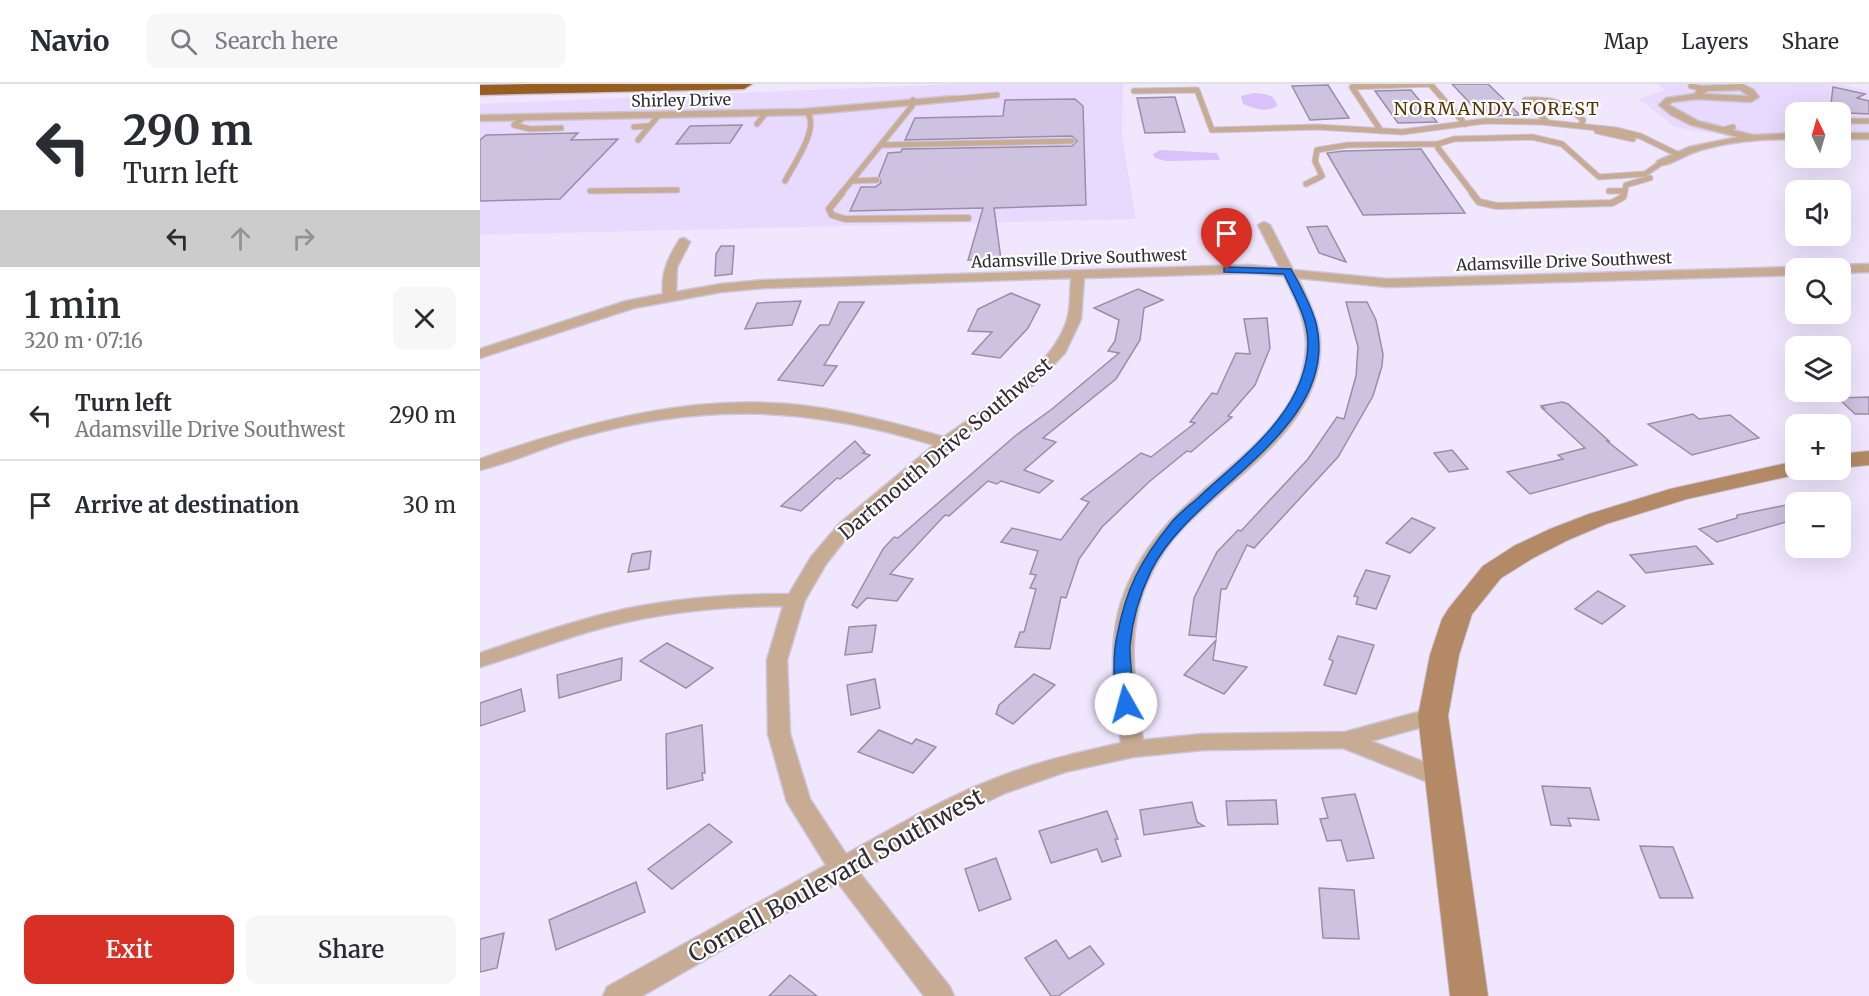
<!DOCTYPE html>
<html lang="en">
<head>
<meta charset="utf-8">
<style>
  :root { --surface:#fff; --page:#f7f7f7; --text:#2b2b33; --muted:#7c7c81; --line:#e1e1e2; --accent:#d93025 }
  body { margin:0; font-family:Merriweather,serif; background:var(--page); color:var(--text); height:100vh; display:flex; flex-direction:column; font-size:22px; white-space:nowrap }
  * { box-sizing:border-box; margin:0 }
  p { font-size:20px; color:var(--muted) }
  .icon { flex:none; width:33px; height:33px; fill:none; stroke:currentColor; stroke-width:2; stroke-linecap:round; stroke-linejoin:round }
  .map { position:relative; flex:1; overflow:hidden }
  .panel { display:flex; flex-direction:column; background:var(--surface); width:480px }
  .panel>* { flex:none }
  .banner { background:#fff; color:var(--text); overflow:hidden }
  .needle { width:39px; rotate:355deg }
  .tools { position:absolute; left:1305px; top:18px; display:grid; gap:12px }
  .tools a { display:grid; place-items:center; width:66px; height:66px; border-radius:12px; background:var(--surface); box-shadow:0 6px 24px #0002; font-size:30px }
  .pin { position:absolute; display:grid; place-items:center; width:51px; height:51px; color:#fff; margin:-62px -26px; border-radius:50% 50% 50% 0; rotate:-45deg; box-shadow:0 0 6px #0007 }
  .pin .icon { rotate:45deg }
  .me { position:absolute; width:66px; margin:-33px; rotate:353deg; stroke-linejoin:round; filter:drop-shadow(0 0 4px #0008) }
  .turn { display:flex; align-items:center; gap:21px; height:126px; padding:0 24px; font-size:27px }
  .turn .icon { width:78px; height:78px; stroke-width:2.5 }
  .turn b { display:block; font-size:42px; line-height:51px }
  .lanes { display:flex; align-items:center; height:57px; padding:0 24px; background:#0003; justify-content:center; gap:30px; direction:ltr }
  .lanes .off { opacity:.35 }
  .round { display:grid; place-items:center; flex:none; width:63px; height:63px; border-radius:12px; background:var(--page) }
  .headline { display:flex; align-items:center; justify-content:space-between; height:102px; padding:0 24px }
  h1 { font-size:36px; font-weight:600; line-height:45px }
  .action { display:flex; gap:12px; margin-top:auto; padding:12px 24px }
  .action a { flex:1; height:69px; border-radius:12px; background:var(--accent); color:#fff; font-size:24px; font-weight:600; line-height:69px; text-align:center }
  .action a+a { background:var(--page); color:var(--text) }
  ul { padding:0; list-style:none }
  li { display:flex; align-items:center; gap:18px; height:90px; padding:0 24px; border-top:2px solid var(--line) }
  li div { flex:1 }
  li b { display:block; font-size:22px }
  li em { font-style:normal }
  header { display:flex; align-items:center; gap:36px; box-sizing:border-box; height:84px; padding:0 30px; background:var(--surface); border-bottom:2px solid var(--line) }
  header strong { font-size:28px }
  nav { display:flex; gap:33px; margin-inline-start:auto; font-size:21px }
  .search { width:420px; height:54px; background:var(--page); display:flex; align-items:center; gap:15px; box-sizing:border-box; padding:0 21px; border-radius:12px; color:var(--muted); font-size:22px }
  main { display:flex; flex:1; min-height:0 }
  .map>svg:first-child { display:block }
  .built { fill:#e8dafe }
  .water { fill:#d9c1fc }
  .building { fill:#cdc2df; stroke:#998ea9; stroke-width:1.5 }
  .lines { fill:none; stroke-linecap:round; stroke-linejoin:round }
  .lane-far1-casing { stroke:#cdc5db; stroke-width:7 }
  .lane-casing { stroke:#cdc5db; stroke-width:8 }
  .street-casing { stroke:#cdc5db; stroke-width:3 }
  .secondary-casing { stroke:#cdc5db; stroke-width:2 }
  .highway-casing { stroke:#cdc5db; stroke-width:3 }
  .lane-far1 { stroke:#c7ab92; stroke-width:5 }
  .lane { stroke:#c7ab92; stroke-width:6 }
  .street { fill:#c7ab92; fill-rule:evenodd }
  .secondary { fill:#b38a65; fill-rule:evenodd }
  .highway { fill:#975e1f; fill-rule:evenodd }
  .route { fill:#1a73e8; stroke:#114b97; stroke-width:1.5 }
  .labels { text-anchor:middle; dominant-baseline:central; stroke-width:4.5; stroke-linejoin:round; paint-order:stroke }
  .far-street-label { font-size:16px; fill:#302b36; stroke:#fff }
  .far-neighbourhood-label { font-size:18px; letter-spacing:1.5px; fill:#5b3404; stroke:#fff }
  .street-label { font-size:20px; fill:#302b36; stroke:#fff }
  .near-street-label { font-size:24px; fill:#302b36; stroke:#fff }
</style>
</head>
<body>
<header>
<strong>Navio</strong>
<div class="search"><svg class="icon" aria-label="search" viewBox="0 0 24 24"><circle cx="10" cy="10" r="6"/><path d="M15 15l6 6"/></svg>Search here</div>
<nav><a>Map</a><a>Layers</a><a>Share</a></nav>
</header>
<main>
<section class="panel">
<div class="banner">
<div class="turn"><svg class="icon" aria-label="left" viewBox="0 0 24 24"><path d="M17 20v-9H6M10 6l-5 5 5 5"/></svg><div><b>290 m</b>Turn left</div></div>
<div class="lanes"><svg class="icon" aria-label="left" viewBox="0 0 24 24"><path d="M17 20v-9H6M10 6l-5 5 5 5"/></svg><svg class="icon off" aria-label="ahead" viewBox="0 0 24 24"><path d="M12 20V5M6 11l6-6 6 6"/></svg><svg class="icon off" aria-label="right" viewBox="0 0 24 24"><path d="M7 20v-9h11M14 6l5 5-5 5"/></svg></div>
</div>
<div class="headline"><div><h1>1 min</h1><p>320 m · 07:16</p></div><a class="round"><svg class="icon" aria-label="close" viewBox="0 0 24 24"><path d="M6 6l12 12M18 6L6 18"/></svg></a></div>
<ul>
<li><svg class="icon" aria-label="left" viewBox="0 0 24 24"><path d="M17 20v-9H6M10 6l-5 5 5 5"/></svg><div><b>Turn left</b><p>Adamsville Drive Southwest</p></div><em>290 m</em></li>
<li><svg class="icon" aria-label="arrive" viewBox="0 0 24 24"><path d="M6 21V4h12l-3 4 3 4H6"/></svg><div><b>Arrive at destination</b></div><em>30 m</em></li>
</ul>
<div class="action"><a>Exit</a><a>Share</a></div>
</section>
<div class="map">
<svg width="1389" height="912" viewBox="0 0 1389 912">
  <rect width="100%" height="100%" fill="#f0e7ff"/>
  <g class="built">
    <path d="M474,0H643L642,53L656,135L0,151V20Z"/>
    <path d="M1177,0H1360L1389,7V47H1361L1360,28H1316L1315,48L1244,50L1221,48L1195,43L1159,15L1185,6Z"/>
  </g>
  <g class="water">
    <path d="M774,9C785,10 795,10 797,22C786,29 775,25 763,20L761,12Z"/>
    <path d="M680,66L737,69L740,76L686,77L675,74L673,70Z"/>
  </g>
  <g class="building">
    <path d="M972,0H1008L1040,31L1002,32Z"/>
    <path d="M848,1L869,34L830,36L812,2Z"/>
    <path d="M1353,3L1385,10L1377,14L1389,17V30L1350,28Z"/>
    <path d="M931,6L957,38L918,39L895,7Z"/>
    <path d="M695,13L705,48L665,49L657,14Z"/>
    <path d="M595,15L603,22L606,121L514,124L521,175L488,176L503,124L370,127L381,103H395L401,99L399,92L408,69L421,68L422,65L592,62L597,57L592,52L425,56L435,34L523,32L525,16Z"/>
    <path d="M262,41L250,59L196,60L210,42Z"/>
    <path d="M98,49L91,56L138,55L80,115L0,117V56L6,51Z"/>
    <path d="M941,65L985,129L883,131L847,69L864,67Z"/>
    <path d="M847,142L866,178L839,169L827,143Z"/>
    <path d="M241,162H254L252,190L235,192L236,170Z"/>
    <path d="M658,205L683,216L664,224L660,256L636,295L563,354L576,358L544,386L573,397L559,409L521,397L517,400L508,397L469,432L465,431L410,490L433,495L417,517L387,514L377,524L372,521L403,465L414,453L418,454L535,352L572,325L639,269L628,267L635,257L639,236L614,224Z"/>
    <path d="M531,209L560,221L548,244L520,274L492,270L512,248L488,247L498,225Z"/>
    <path d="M321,217L312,241L265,245L277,219Z"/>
    <path d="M359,218H384L344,281L357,282L343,302L298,296L340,241H349Z"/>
    <path d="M866,218H887L896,236L903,270L902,282L893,312L858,373L774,464L767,461L746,505H741L736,553L709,551L714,514L737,468L758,446L761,447L828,375L857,333L864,335L876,292L878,263Z"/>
    <path d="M787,234L790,264L775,301L748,332L752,333L711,368L707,367L670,397L622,443L599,475L586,514L581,513L570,565L535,563L540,548H544L556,505L550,504L556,491L550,490L558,467L521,458L532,444L581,456L609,418L601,415L661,369L671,373L715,339L710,338L732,309L737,310L756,269L770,270L764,235Z"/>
    <path d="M1389,313V330H1375L1358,314Z"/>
    <path d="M1082,318L1088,320L1129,357H1127L1157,381L1050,410L1027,388L1083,375L1078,371L1105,364L1062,324H1064L1061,322Z"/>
    <path d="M1213,330L1219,335L1250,331L1279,354L1212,371L1168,340Z"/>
    <path d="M375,357L385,368L383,369L390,371L360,395L357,394L321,427L301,422Z"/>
    <path d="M972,366L988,385L969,388L954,369Z"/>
    <path d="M1316,419V435L1237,458L1219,445L1257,434V431Z"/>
    <path d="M932,434L955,444L930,469L906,459Z"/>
    <path d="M1216,462L1233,480L1166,489L1150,471Z"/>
    <path d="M171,467L169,485L148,488L152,470Z"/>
    <path d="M886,486L910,492L896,525L876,520L878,513L874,512Z"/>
    <path d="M1118,507L1145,522L1122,540L1095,525Z"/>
    <path d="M396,541L392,568L365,571L369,543Z"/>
    <path d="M858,552L894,561L876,610L844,601L853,577L849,575Z"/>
    <path d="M736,556L733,576L767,583L744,610L704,591Z"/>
    <path d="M187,559L233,584L206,604L160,577Z"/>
    <path d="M142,574L141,596L79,614L77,591Z"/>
    <path d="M554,590L575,601L533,640L516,630L519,621Z"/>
    <path d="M395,595L400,624L371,631L367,601Z"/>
    <path d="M41,605L45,627L0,642V619Z"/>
    <path d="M222,641L225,689H222L223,696L187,705L186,650Z"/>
    <path d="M399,646L432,660L436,655L456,663L433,689L378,668Z"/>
    <path d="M1062,702L1110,704L1119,736L1088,734L1091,742L1071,741Z"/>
    <path d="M875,710L894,774L867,777L861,756L847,757L840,735L848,734L842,714Z"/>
    <path d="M796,716L798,740L748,741L746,717Z"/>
    <path d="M712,718L717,738L724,742L664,751L660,726Z"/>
    <path d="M627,727L638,755H635L641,772L622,778L617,765L571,779L559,747Z"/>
    <path d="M229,740L252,758L192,805L168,785Z"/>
    <path d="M1160,762L1193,763L1213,814H1180Z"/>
    <path d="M516,774L531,815L499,827L485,785Z"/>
    <path d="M156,798L165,828L76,866L69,836Z"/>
    <path d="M839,804L874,806L879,855L843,854Z"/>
    <path d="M24,849L17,884L0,888V855Z"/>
    <path d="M576,856L589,875L610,862L624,880L578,912H571L545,874Z"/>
    <path d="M310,891L337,912H289Z"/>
  </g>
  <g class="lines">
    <defs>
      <g id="lane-far1">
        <path d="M1211,2L1224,5"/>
        <path d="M654,7L717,6L732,46L837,43L922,48L1005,37L1061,38L1136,46L1160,52L1197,70"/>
        <path d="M474,15L517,11"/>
        <path d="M43,34L34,41L50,45L81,44"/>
        <path d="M1360,37H1389"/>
        <path d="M1067,38L1045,16C1073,15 1082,17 1103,36L1101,41"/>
        <path d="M277,40L286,29"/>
        <path d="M154,43L168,42"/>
        <path d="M1246,45L1253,43"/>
        <path d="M901,47L872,3L950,0L985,40"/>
        <path d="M1117,47L1153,55"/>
        <path d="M158,56L179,31"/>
        <path d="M958,60V64L994,111"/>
        <path d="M401,61L592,57"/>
        <path d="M305,97C314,80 340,44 327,28"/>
        <path d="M372,97L397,96"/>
        <path d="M826,100L842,92L835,77L837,66L868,61L958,60L974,55L1052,53L1082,60L1119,93L1165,90L1181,79"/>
        <path d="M110,107L197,106"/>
        <path d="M1129,107H1145"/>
        <path d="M360,111L432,22L433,16"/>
        <path d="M1144,111L1146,101L1170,94"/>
      </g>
      <g id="lane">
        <path d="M362,109L349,125L352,131L365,135L488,134"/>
        <path d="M992,109L999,118L1017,122L1132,119L1143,113L1144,109"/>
      </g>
      <g id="street">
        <path d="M1262,0L1274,6L1279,13L1271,18L1217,15L1192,18L1189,21L1218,37L1273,51L1316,49V55C1281,55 1245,57 1212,69C1202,73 1188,83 1177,81V77L1209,63L1258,53L1211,41L1191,31L1179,21L1186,14L1214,10L1221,2ZM1260,6L1269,12L1224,10L1227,7Z"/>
        <path d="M474,12L477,13V17L324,31L0,37V31L324,25Z"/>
        <rect x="1360" y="49" width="29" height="6"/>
        <path d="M784,138L790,141L813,186L908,195L1316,183L1321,184H1316V191L908,203L818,194C827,213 839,236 840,258C843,341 755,390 705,442C689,458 676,478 667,499C645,549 655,604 663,656L723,650L865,648L953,624L961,626L964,632L961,638L891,657L969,688L972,694L969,700L961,703L953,700L863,664L723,666L653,673L585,688L525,709L465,738L379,788L470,903L474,912H444L358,799L162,912H123L127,903L346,781L307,718L288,650L287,576L303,522C242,522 181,528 122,544C81,555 41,571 0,583V569C48,553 96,536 145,525C199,514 254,510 309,510L331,473L360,439L454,361C330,323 226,318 100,353C66,362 34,378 0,386V375C104,339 214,308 326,322C373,328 418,340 464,353C505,323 571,287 587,236C591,224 590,207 591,194L285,204L241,208L154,224L0,274V265L146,217L183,210C181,189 188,173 200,155L204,154L210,158L197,183L196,208L241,200L285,196L769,181L800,184L778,141ZM769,189L804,192C814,212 825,234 826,257C829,339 739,385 690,437C671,458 654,483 644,510C626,557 634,610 641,659C596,669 552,679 509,697C459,717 413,744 366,770L330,715L310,650L307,576L325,516L346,480L372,447L472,362L558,297L585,269L601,235L604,194Z"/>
        <path d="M1389,180V188L1360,189V184H1354L1360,181Z"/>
      </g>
      <g id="secondary">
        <path d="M1389,367V381L1360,384V370Z"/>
        <path d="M1316,377V386H1327L1324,389L1207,415L1126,440L1088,456L1053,474L1021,494L992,530L979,571L968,632L1008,912H970L938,632L950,571L962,535L969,524L1003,482L1034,462L1070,445L1109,430L1190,405Z"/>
      </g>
      <path id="highway" d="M50,0H272L264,5L0,11V1Z"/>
    </defs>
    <use href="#lane-far1" class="lane-far1-casing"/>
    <use href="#lane" class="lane-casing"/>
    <use href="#street" class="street-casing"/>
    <use href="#secondary" class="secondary-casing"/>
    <use href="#highway" class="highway-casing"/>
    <use href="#lane-far1" class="lane-far1"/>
    <use href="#lane" class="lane"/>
    <use href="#street" class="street"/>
    <use href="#secondary" class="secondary"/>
    <use href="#highway" class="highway"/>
  </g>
  <path class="route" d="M747,183L811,185C820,201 831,222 836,239C862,346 710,405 671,487C660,510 652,536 650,562C649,575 656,617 652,625H641C632,609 633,570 637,552C646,505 660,477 691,439C698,430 709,422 718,414C763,372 827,327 828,259C828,234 814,212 804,190L744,188V184Z"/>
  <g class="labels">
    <g class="far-street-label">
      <text transform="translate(201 16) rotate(-1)">Shirley Drive</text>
      <text transform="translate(599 174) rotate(-2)">Adamsville Drive Southwest</text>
      <text transform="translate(1084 177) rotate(-2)">Adamsville Drive Southwest</text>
    </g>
    <g class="far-neighbourhood-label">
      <text x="1017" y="24">NORMANDY FOREST</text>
    </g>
    <g class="street-label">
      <text transform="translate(465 364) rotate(-40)">Dartmouth Drive Southwest</text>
    </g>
    <g class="near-street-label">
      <text transform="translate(356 791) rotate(-29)">Cornell Boulevard Southwest</text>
    </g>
  </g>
</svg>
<div class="tools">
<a><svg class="needle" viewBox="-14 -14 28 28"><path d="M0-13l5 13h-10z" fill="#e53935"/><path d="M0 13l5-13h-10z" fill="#7c7c81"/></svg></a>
<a><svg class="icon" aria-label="sound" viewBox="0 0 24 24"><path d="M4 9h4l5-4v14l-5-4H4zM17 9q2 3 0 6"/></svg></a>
<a><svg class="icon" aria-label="search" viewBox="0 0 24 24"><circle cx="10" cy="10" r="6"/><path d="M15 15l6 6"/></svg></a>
<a><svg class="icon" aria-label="layers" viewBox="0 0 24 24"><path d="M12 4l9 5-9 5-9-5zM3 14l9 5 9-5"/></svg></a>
<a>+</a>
<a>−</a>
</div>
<div class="pin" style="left:747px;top:186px;background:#d93025"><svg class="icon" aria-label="arrive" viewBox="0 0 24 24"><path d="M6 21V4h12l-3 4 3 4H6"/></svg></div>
<svg class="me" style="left:646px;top:620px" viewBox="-20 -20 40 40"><circle r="19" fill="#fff"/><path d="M0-13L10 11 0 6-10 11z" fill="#1a73e8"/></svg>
</div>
</main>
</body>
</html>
